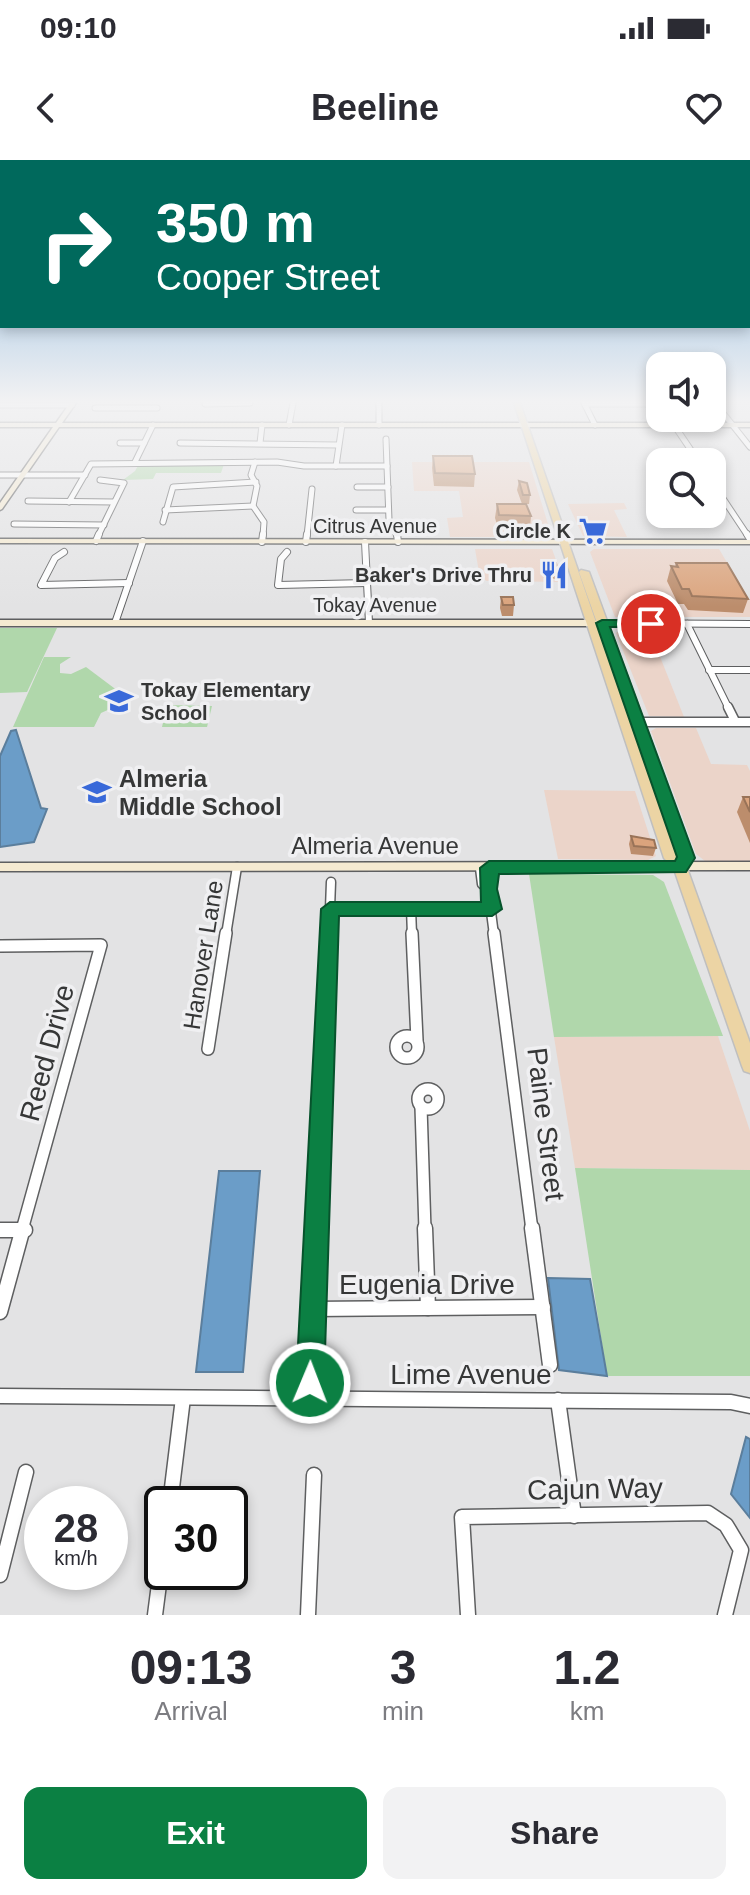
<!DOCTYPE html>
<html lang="en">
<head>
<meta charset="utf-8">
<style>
  :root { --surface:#fff; --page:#f2f2f3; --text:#2b2b33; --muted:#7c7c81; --accent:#0b8043 }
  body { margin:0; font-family:Arial,sans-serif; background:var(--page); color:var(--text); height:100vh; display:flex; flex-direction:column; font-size:30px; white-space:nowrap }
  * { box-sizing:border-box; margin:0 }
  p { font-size:26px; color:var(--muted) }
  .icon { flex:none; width:44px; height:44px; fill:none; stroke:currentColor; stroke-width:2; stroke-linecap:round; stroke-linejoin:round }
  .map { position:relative; height:1455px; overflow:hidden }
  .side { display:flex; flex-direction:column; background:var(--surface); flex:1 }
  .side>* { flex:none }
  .guide { position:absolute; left:0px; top:0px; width:750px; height:168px; box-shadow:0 4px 12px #0003; background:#00695c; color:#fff; overflow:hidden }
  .controls { position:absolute; left:646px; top:192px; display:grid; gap:16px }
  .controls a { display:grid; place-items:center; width:80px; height:80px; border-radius:16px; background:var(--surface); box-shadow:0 4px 12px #0003; font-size:40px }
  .speed { position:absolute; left:24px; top:1326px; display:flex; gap:16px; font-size:40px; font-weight:700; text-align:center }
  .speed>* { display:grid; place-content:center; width:104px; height:104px; border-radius:50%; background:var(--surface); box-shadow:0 4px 12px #0003; line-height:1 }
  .speed small { font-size:20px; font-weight:400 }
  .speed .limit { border:4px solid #111; border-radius:12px; background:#fff; color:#111 }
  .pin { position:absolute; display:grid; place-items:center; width:68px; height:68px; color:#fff; margin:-34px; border:4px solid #fff; border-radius:50%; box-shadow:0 2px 8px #0007 }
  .me { position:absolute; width:88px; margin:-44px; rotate:1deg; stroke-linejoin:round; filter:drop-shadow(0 0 6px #0008) }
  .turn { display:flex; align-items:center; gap:28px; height:168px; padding:0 24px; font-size:36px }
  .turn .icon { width:104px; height:104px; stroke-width:2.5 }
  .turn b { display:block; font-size:56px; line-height:68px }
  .eta { display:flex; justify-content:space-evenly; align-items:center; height:136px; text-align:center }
  .eta b { font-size:48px; font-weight:600; line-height:56px }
  .cta { display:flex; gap:16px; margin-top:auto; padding:16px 24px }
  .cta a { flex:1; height:92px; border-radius:16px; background:var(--accent); color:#fff; font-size:32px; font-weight:600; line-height:92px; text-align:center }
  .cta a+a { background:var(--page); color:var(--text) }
  .status { display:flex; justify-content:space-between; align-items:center; height:56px; padding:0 40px; background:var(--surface); direction:ltr }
  .status svg { height:22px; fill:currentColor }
  header { display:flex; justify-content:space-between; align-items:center; height:104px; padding:0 24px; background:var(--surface); font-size:36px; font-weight:600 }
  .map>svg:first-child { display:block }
  .commercial { fill:#ebd4c9 }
  .green { fill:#b0d7ab }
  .water { fill:#6b9dc8; stroke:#5b7e9c; stroke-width:2 }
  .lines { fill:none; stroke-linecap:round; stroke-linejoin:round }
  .street-far4-casing { stroke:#5e5f60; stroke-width:7 }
  .street-far3-casing { stroke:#5e5f60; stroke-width:8 }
  .street-far2-casing { stroke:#5e5f60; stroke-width:11 }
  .street-far1-casing { stroke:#5e5f60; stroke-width:14 }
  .street-casing { stroke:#5e5f60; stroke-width:17 }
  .secondary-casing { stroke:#5e5f60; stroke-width:3 }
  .primary-casing { stroke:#bfbfbf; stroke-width:3 }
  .street-far4 { stroke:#fff; stroke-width:5 }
  .street-far3 { stroke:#fff; stroke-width:6 }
  .street-far2 { stroke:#fff; stroke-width:8 }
  .street-far1 { stroke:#fff; stroke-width:11 }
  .street { stroke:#fff; stroke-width:14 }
  .secondary { fill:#f5ead1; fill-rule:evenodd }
  .primary { fill:#ecd4a4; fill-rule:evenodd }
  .wall { fill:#bc8d6c }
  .shaded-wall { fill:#997358 }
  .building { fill:#dba47d; stroke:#997358; stroke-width:2 }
  .route { fill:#0b8043; stroke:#07532c; stroke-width:2 }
  .labels { text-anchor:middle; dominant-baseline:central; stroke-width:7; stroke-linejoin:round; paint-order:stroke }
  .far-street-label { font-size:20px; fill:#363737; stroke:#f0f0f2 }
  .far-poi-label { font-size:20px; font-weight:bold; fill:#363737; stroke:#f0f0f2; text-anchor:end }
  .poi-label { font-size:24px; font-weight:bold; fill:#363737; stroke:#f0f0f2; text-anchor:start }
  .street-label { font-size:24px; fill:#363737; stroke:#f0f0f2 }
  .near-street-label { font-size:28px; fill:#363737; stroke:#f0f0f2 }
</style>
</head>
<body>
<div class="status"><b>09:10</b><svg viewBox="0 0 49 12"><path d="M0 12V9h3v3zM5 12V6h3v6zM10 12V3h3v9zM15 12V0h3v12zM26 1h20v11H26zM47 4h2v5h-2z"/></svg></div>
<header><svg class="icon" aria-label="back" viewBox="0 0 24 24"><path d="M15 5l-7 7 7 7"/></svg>Beeline<svg class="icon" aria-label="heart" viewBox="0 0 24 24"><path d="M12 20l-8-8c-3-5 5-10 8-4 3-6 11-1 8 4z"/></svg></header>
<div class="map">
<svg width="750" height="1455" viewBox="0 0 750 1455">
  <rect width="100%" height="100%" fill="#e3e3e4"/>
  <g class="commercial">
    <path d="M412,302H529L551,374L547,377H450L447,358L463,357L459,331H414Z"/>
    <path d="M624,343L627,349L614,350L627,377L583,376L568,344Z"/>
    <path d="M475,389H552L564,422L487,421L480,418Z"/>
    <path d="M594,389H719L750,441V457H615L590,392Z"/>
    <path d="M622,469H649L684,557L649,556L616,473Z"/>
    <path d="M656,568H696L711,604L747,605L750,611V701H705L696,694L651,571Z"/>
    <path d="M544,630L635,631L656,696L648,700L558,699Z"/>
    <path d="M718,876L750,971V1010L575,1008L554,877Z"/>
  </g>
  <g class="green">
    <path d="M139,304H224L221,313H156L153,319L123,320L135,311Z"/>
    <path d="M0,468H57L27,532L0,533Z"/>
    <path d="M44,497H71L60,504V513L71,514L86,507L130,540L101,553L94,567H13Z"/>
    <path d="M167,545L212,546L207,567H162Z"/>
    <path d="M529,714L653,715L664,722L723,876L554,877Z"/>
    <path d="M575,1008L750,1010V1216H607Z"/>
  </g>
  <g class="water">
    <path d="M16,570L41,648L47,649L34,682L0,687V596L11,571Z"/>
    <path d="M219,1011H260L243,1212H196Z"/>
    <path d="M548,1118L590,1119L607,1216L559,1210Z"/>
    <path d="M746,1277L750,1279V1358L731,1334Z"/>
  </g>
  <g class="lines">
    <defs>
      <g id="street-far4">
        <path d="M379,243V265"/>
        <path d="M584,243L595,265"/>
        <path d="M715,243L750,287"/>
        <path d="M205,244L250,243"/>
        <path d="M585,244H660"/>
        <path d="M0,245H72"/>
        <path d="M95,248H157"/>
        <path d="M289,265L293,243"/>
        <path d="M674,265L699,302"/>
        <path d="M386,279L389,360L397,376"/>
        <path d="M120,283H144"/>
        <path d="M180,283L338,285"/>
        <path d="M260,283L262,265"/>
        <path d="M135,302L153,265"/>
        <path d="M255,302L251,315L257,326L253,346L264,362L263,376"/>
        <path d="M336,306L342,265"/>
        <path d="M0,315H85"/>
        <path d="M712,322L748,376"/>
        <path d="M357,327H388"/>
        <path d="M28,341L114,342"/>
        <path d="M69,342L91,304L277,302L304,306H387"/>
        <path d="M165,350L253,346"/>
        <path d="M356,350H388"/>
        <path d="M163,362L173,327L256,322"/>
        <path d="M14,364L104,365"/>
        <path d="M98,376L124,323L100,320"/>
        <path d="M307,376L312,329"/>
      </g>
      <g id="street-far3">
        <path d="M397,374L398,382"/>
        <path d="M747,374L750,379"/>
        <path d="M96,381L99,374"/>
        <path d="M262,382L263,374"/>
        <path d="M306,382L307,374"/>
        <path d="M365,382L369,463"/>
        <path d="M64,392L55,398L41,425L129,423"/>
        <path d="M287,392L281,399L278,425L367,423"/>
        <path d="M115,463L143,381"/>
        <path d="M598,463L750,464"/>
        <path d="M687,464L729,549"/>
        <path d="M709,510H750"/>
      </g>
      <g id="street-far2">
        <path d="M728,547L735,561"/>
        <path d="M638,562H750"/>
        <path d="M480,708L482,724L488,729"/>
        <path d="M489,708L491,724L488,729L494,775"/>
        <path d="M411,748L412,775"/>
        <path d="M330,749H492"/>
        <path d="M226,775L237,707"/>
        <path d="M329,775L331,722"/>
      </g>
      <g id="street-far1">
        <path d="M412,773L417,880"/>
        <path d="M494,773L532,1070"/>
        <path d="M0,786L101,785L22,1070"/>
        <circle cx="407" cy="887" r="11"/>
        <path d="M208,889L226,773"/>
        <circle cx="428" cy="939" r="10"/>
        <path d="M421,947L425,1070"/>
        <path d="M0,1070H25"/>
        <path d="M317,1070L329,773"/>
      </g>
      <g id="street">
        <path d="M425,1068L428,1148"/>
        <path d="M532,1068L550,1205"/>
        <path d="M0,1070H25"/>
        <path d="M312,1149L543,1147"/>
        <path d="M0,1152L23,1068"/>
        <path d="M0,1236L731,1242L750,1246"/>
        <path d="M310,1240L317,1068"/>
        <path d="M558,1240L574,1356"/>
        <path d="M170,1344L183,1238"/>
        <path d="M0,1415L26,1312"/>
        <path d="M155,1455L162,1401"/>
        <path d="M308,1455L314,1315"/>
        <path d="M468,1455L462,1357L708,1353L726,1365L741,1390L725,1455"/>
      </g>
      <g id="secondary">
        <path d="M70,243H76L62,263H750V267H59L2,349L0,350V343L53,267H0V263H56Z"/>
        <path d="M0,379L750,380V384L0,383Z"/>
        <path d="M0,460H591L595,463L591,466H0Z"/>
        <path d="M750,702V710L0,711V703Z"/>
      </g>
      <path id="primary" d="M514,243H520L677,696L680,697L579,412L581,410L589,412L694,698L687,708L750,883V913L744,911L742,906L674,709L664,698Z"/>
    </defs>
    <use href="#street-far4" class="street-far4-casing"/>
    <use href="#street-far3" class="street-far3-casing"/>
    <use href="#street-far2" class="street-far2-casing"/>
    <use href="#street-far1" class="street-far1-casing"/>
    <use href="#street" class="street-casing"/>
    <use href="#secondary" class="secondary-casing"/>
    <use href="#primary" class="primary-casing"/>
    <use href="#street-far4" class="street-far4"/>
    <use href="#street-far3" class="street-far3"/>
    <use href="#street-far2" class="street-far2"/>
    <use href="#street-far1" class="street-far1"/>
    <use href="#street" class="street"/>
    <use href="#secondary" class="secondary"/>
    <use href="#primary" class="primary"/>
  </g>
  <g class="wall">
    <path d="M433,296L475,314L474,327L434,326L432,308Z"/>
    <path d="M519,321L530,335L529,344H522L517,330Z"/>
    <path d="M497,344L531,356L530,369L498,368L495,358Z"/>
    <path d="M548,403L557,412L556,419H549L547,410Z"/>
    <path d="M676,403L748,439L743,453L688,450L684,444H678L667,421L671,406L675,407Z"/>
    <path d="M501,437L514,445L513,456H502L500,448Z"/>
    <path d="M629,468L649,475L646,486L642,488L630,487L626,479Z"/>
    <path d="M743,637H750V683L737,652Z"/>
    <path d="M631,676L656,688L653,696L631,694L629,684Z"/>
  </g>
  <path class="shaded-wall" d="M649,475L646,486L642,488L645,476Z"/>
  <g class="building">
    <path d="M433,296H472L475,314L435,313Z"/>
    <path d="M519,321L527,323L530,335H523Z"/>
    <path d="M497,344H526L531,356L499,355Z"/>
    <path d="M548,403H556L557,412H550Z"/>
    <path d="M676,403H727L748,439L692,436L689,429H682L671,406L678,407Z"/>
    <path d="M501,437H513L514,445H503Z"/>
    <path d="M629,468H646L649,475L645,476H632Z"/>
    <path d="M743,637H750V652Z"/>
    <path d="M631,676L654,680L656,688L634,686Z"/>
  </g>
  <linearGradient id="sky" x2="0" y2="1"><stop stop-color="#76abdb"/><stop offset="0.54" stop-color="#f2f2f3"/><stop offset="1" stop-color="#f2f2f3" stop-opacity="0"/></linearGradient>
  <rect width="750" height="447" fill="url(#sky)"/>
  <path class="route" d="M651,460L656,461V467H610L695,698L686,712L499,714L497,729L502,749L492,756H339L324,1223L320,1233L310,1237L300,1233L296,1223L321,749L330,742H481L480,708L489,701H675L677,697L596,463L602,460Z"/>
  <defs>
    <symbol id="supermarket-bare" viewBox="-9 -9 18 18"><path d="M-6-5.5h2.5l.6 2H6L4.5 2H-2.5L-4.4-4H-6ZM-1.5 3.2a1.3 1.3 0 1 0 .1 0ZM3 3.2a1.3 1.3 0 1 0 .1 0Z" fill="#3969d9" stroke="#f0f0f2" stroke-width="2.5" paint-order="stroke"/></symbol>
    <symbol id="restaurant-bare" viewBox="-9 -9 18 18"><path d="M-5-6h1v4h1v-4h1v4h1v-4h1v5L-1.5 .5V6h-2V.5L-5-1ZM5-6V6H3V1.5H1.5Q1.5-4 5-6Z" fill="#3969d9" stroke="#f0f0f2" stroke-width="2.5" paint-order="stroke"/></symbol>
    <symbol id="school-bare" viewBox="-9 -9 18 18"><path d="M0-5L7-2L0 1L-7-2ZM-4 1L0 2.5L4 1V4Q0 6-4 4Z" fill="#3969d9" stroke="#f0f0f2" stroke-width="2.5" paint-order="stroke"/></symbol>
  </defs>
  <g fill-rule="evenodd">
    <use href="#supermarket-bare" x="573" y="351" width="40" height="40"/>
    <use href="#restaurant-bare" x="534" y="395" width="40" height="40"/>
    <use href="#school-bare" x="99" y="521" width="40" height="40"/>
    <use href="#school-bare" x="77" y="612" width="40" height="40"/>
  </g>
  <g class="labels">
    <g class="far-street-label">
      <text x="375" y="366">Citrus Avenue</text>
      <text x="375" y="445">Tokay Avenue</text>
    </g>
    <g class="far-poi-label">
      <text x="571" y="371">Circle K</text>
      <text x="532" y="415">Baker's Drive Thru</text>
      <text x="141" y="530" text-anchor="start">Tokay Elementary<tspan x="141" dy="23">School</tspan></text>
    </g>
    <g class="poi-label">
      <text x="119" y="618">Almeria<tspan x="119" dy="28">Middle School</tspan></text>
    </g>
    <g class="street-label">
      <text x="375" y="685">Almeria Avenue</text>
      <text transform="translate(203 795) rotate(-81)">Hanover Lane</text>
    </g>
    <g class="near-street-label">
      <text transform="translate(47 893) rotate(-75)">Reed Drive</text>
      <text transform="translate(546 964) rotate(83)">Paine Street</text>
      <text x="427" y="1124">Eugenia Drive</text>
      <text x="471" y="1214">Lime Avenue</text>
      <text transform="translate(595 1329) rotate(-1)">Cajun Way</text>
    </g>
  </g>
</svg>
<div class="controls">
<a><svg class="icon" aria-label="sound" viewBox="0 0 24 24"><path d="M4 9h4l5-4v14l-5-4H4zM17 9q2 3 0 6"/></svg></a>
<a><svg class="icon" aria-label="search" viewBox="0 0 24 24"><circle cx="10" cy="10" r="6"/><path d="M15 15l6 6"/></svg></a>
</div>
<div class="speed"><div>28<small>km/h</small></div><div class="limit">30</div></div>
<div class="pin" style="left:651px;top:464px;background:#d93025"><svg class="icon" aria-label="arrive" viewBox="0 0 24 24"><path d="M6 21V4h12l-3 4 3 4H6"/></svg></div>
<svg class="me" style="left:310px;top:1223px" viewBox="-20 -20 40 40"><circle r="17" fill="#0b8043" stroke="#fff" stroke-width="3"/><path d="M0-11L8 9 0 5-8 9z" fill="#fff"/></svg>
<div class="guide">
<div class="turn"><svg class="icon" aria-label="right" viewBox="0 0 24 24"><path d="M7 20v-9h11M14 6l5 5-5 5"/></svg><div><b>350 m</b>Cooper Street</div></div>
</div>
</div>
<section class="side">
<div class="eta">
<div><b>09:13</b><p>Arrival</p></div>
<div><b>3</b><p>min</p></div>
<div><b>1.2</b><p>km</p></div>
</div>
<div class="cta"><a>Exit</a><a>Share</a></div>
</section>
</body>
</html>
